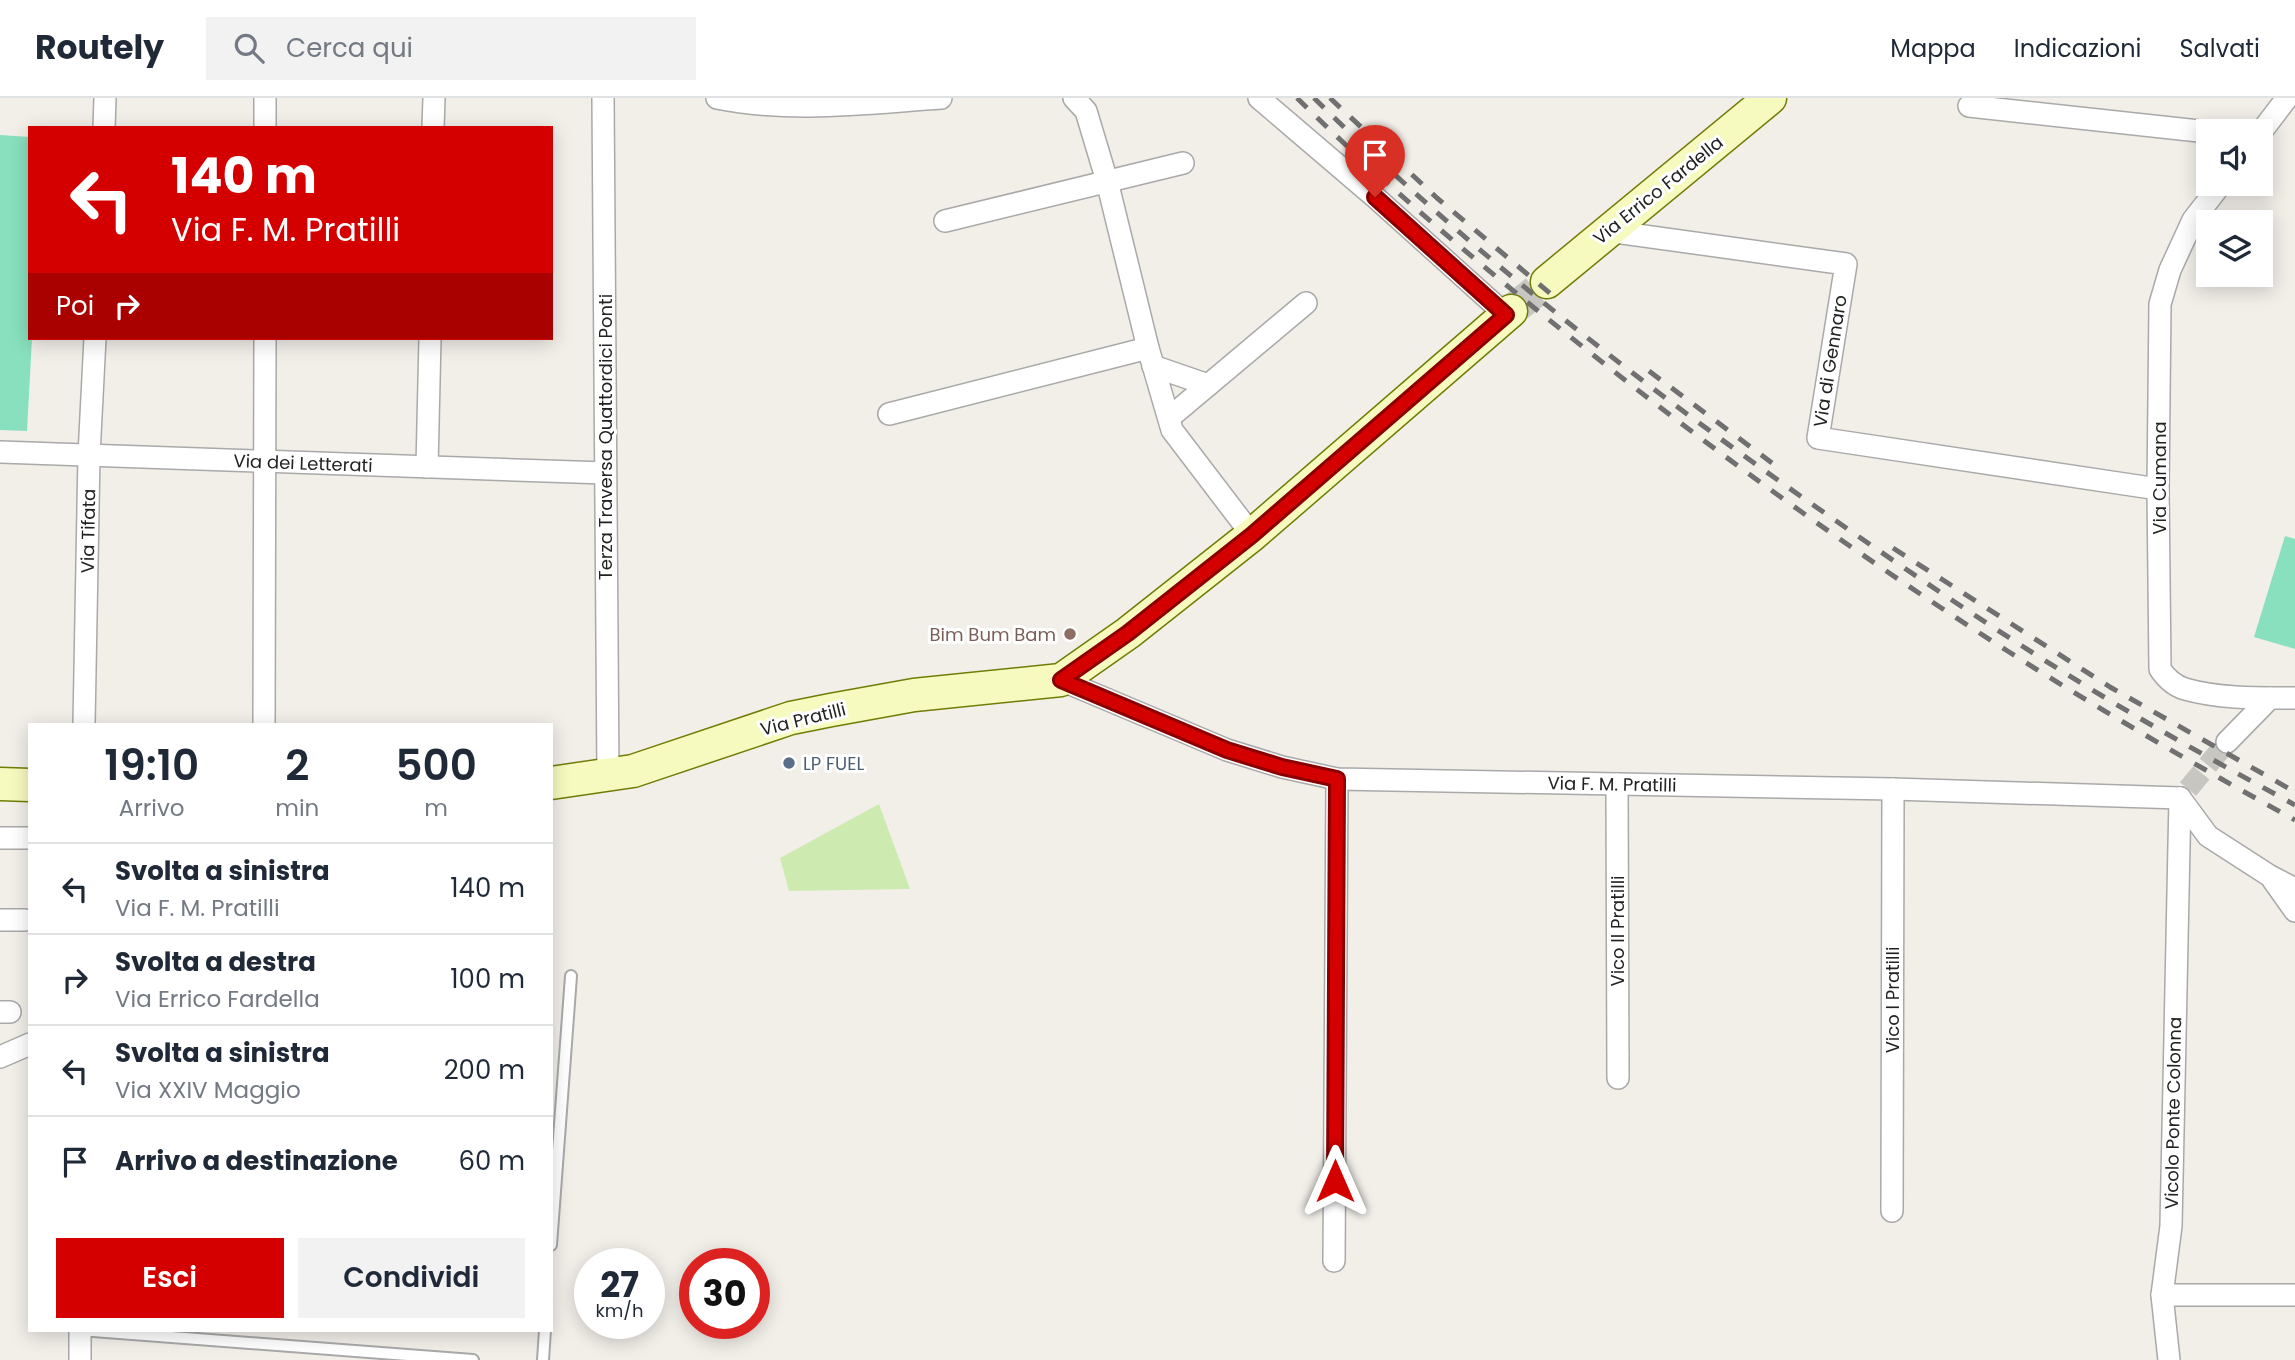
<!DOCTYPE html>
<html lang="it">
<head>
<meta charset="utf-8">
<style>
  :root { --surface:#fff; --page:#f2f2f3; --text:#1f2937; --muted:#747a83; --line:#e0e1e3; --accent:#d40000 }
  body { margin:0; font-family:Poppins,sans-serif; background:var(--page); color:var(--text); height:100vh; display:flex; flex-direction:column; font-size:26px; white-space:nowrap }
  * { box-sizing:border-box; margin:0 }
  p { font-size:23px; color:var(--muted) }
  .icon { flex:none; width:38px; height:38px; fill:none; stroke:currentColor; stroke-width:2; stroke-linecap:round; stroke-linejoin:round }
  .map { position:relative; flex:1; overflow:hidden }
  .drawer { position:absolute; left:28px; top:625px; width:525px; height:609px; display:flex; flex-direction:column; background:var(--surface); border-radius:0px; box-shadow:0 4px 18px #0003 }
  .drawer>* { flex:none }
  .guide { position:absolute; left:28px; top:28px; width:525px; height:214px; border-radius:0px; box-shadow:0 4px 18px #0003; background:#d40000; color:#fff; overflow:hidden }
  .fabs { position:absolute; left:2196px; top:21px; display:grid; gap:14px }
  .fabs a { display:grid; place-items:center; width:77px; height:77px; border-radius:0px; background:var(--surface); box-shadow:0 4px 18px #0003; font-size:35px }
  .speed { position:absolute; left:574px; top:1150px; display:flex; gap:14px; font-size:35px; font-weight:700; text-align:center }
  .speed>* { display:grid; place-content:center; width:91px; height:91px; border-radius:50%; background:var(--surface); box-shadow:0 4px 18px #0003; line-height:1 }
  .speed small { font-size:18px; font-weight:400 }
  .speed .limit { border:10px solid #d22; background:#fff; color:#111 }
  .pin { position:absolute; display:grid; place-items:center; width:60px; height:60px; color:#fff; margin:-72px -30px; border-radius:50% 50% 50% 0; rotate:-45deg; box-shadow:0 0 7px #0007 }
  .pin .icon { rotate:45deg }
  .me { position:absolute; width:77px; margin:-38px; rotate:0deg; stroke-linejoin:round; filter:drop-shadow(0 0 5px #0008) }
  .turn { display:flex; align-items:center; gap:24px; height:147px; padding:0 28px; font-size:32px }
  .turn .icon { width:91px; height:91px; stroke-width:2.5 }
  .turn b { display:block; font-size:49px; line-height:60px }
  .then { display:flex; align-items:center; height:66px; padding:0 28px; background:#0003; gap:14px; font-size:26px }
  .eta { display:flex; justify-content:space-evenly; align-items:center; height:119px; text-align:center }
  .eta b { font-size:42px; font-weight:600; line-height:49px }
  .primary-button { display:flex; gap:14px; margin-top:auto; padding:14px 28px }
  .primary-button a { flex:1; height:80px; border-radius:0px; background:var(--accent); color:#fff; font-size:28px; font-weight:600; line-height:80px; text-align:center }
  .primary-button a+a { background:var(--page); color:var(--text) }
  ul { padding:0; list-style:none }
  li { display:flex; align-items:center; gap:21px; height:91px; padding:0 28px; border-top:2px solid var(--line) }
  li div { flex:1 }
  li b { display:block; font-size:26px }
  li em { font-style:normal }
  header { display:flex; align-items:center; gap:42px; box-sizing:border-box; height:98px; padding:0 35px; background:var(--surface); border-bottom:2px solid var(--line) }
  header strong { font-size:33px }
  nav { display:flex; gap:38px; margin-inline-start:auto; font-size:24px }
  .search { width:490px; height:63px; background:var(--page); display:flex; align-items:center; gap:18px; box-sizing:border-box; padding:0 24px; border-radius:0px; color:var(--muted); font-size:26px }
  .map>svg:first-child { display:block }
  .grass { fill:#cdebb0 }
  .pitch { fill:#88e0be }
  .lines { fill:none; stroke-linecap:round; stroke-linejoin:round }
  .street-tunnel { stroke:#c8c6c1; stroke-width:21; stroke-dasharray:21 10; stroke-linecap:butt }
  .secondary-tunnel { stroke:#c8c6c1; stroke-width:32; stroke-dasharray:32 16; stroke-linecap:butt }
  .lane-casing { stroke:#a9a9a9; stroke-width:14 }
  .street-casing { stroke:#a9a9a9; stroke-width:24 }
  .secondary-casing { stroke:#707d05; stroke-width:35 }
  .lane { stroke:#fff; stroke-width:10 }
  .street { stroke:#fff; stroke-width:21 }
  .secondary { stroke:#f7fabf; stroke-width:32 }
  .rail { stroke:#707070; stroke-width:5; stroke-dasharray:14 14; stroke-linecap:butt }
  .route-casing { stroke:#8a0000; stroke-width:18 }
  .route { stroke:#d40000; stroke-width:12 }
  .education-dot { fill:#8d6e63; stroke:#fff; stroke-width:2.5 }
  .service-dot { fill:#5c6f8a; stroke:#fff; stroke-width:2.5 }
  .labels { text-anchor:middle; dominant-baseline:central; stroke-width:6; stroke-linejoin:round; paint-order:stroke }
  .street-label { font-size:18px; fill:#222; stroke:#fff }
  .education-label { font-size:18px; fill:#785e54; stroke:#fff; text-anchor:end }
  .service-label { font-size:18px; fill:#4e5e75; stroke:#fff; text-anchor:start }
</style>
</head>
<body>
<header>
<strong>Routely</strong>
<div class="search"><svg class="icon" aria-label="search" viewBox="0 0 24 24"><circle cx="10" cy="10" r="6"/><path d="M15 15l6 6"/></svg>Cerca qui</div>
<nav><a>Mappa</a><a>Indicazioni</a><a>Salvati</a></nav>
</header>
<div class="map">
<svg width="2295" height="1262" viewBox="0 0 2295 1262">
  <rect width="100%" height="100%" fill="#f2efe9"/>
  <path class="grass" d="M879,706L910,791L789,793L780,760Z"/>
  <g class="pitch">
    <path d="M0,37L30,39V240H32L27,333L0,332Z"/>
    <path d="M2285,438L2295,441V551L2254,539Z"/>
  </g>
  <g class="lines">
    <path class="street-tunnel" d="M2188,691L2227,644"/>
    <path class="secondary-tunnel" d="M1511,213L1547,184"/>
    <defs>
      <g id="lane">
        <path d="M551,1147L571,878"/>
        <path d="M80,1232L473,1262"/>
        <path d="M543,1262L545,1232"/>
      </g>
      <g id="street">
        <path d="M265,0V30"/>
        <path d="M603,0L608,678"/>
        <path d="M717,0C791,15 867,5 941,0"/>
        <path d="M1074,0L1086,13L1107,83L1148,250L1172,332L1252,437"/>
        <path d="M1259,0L1375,99L1506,217"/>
        <path d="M1969,8L2208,34"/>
        <path d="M104,30L105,0"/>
        <path d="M433,30L434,0"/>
        <path d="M2261,34L2287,0"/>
        <path d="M2221,86L2193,122L2170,172L2160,206L2158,391L2160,571C2166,580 2175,588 2185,591C2220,601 2260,600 2295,600"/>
        <path d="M945,123L1183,65"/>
        <path d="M1608,133L1846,166L1818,340L2158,391"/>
        <path d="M1153,268L1208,287"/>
        <path d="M889,316L1148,250"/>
        <path d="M1169,320L1306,205"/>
        <path d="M0,354L605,375"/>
        <path d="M427,369L430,240"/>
        <path d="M1061,582L1227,652L1282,669L1337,681L1893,691L2180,700"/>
        <path d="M84,626L89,357L95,240"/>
        <path d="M264,626L265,240"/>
        <path d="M2227,644L2270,600"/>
        <path d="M1617,686L1618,980"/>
        <path d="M2180,700L2171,1128L2162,1197H2295"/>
        <path d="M2180,700L2208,738L2270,778L2295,791"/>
        <path d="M0,740H30"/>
        <path d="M2273,782L2295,813"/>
        <path d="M0,822H25"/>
        <path d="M0,914H10"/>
        <path d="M0,959L30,946"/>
        <path d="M1892,1113L1893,691"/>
        <path d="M1334,1163L1337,681"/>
        <path d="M2162,1197L2169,1262"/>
        <path d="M80,1232V1262"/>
      </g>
      <g id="secondary">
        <path d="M1547,184L1770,0"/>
        <path d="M551,685L633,673L791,620L831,612L914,597L1061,582L1128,535L1252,437L1511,213"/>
        <path d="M0,686L30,687"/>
      </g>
    </defs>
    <use href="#lane" class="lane-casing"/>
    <use href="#street" class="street-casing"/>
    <use href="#secondary" class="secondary-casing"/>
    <use href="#lane" class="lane"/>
    <use href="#street" class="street"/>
    <use href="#secondary" class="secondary"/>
    <g class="rail">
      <path d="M1297,0C1391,93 1493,178 1597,260C1728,364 1865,462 2006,552C2100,612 2197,668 2295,722"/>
      <path d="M1314,0C1466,150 1635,282 1809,404C1906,472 2003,538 2104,599C2167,637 2231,672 2295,707"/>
      <path d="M1330,0L1437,100L1558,202"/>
      <path d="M1649,273L1772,365"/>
      <path d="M1893,450L2110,589L2295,694"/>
    </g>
  </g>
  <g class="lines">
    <defs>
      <path id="route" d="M1335,1083L1337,681L1282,669L1227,652L1061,582L1128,535L1252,437L1506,217L1375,99"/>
    </defs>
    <use href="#route" class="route-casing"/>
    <use href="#route" class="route"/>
  </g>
  <circle class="education-dot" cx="1070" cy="536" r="7"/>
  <circle class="service-dot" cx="789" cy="665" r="7"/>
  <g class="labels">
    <g class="street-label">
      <text transform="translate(1658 92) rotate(-39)">Via Errico Fardella</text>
      <text transform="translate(1830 263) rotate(-81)">Via di Gennaro</text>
      <text transform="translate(605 339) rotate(-90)">Terza Traversa Quattordici Ponti</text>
      <text transform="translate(303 365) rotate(2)">Via dei Letterati</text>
      <text transform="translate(2159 380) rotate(-90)">Via Cumana</text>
      <text transform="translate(88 433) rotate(-89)">Via Tifata</text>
      <text transform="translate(803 621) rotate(-14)">Via Pratilli</text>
      <text transform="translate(1612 686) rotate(1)">Via F. M. Pratilli</text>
      <text transform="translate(1617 833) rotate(-90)">Vico II Pratilli</text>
      <text transform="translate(1892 902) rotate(-90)">Vico I Pratilli</text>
      <text transform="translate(2173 1015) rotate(-89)">Vicolo Ponte Colonna</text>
    </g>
    <g class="education-label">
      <text x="1056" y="536">Bim Bum Bam</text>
    </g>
    <g class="service-label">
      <text x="803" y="665">LP FUEL</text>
    </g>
  </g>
</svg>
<div class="fabs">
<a><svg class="icon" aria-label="sound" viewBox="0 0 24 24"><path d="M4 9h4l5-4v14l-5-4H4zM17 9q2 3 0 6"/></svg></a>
<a><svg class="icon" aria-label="layers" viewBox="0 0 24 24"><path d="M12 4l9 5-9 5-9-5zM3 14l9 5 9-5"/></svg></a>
</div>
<div class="speed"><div>27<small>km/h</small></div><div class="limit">30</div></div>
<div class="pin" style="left:1375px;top:99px;background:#d93025"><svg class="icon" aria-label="arrive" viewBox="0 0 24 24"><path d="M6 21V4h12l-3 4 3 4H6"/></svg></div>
<svg class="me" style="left:1335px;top:1083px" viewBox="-20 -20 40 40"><path d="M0-17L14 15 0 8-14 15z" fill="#d40000" stroke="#fff" stroke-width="4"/></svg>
<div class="guide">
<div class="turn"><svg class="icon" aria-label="left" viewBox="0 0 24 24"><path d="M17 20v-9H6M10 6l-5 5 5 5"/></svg><div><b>140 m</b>Via F. M. Pratilli</div></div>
<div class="then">Poi<svg class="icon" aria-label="right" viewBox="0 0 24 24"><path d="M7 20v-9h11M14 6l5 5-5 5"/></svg></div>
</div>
<section class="drawer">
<div class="eta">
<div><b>19:10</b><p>Arrivo</p></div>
<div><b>2</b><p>min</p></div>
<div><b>500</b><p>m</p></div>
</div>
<ul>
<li><svg class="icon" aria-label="left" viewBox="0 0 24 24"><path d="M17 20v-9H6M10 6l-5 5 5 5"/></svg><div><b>Svolta a sinistra</b><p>Via F. M. Pratilli</p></div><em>140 m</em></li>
<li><svg class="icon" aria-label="right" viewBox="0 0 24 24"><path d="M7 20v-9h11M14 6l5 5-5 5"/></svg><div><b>Svolta a destra</b><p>Via Errico Fardella</p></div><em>100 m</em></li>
<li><svg class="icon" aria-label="left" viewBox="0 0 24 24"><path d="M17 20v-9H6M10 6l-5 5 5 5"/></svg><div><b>Svolta a sinistra</b><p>Via XXIV Maggio</p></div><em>200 m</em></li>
<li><svg class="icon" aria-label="arrive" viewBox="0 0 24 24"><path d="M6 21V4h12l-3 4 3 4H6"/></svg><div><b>Arrivo a destinazione</b></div><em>60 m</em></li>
</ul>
<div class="primary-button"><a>Esci</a><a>Condividi</a></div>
</section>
</div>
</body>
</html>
